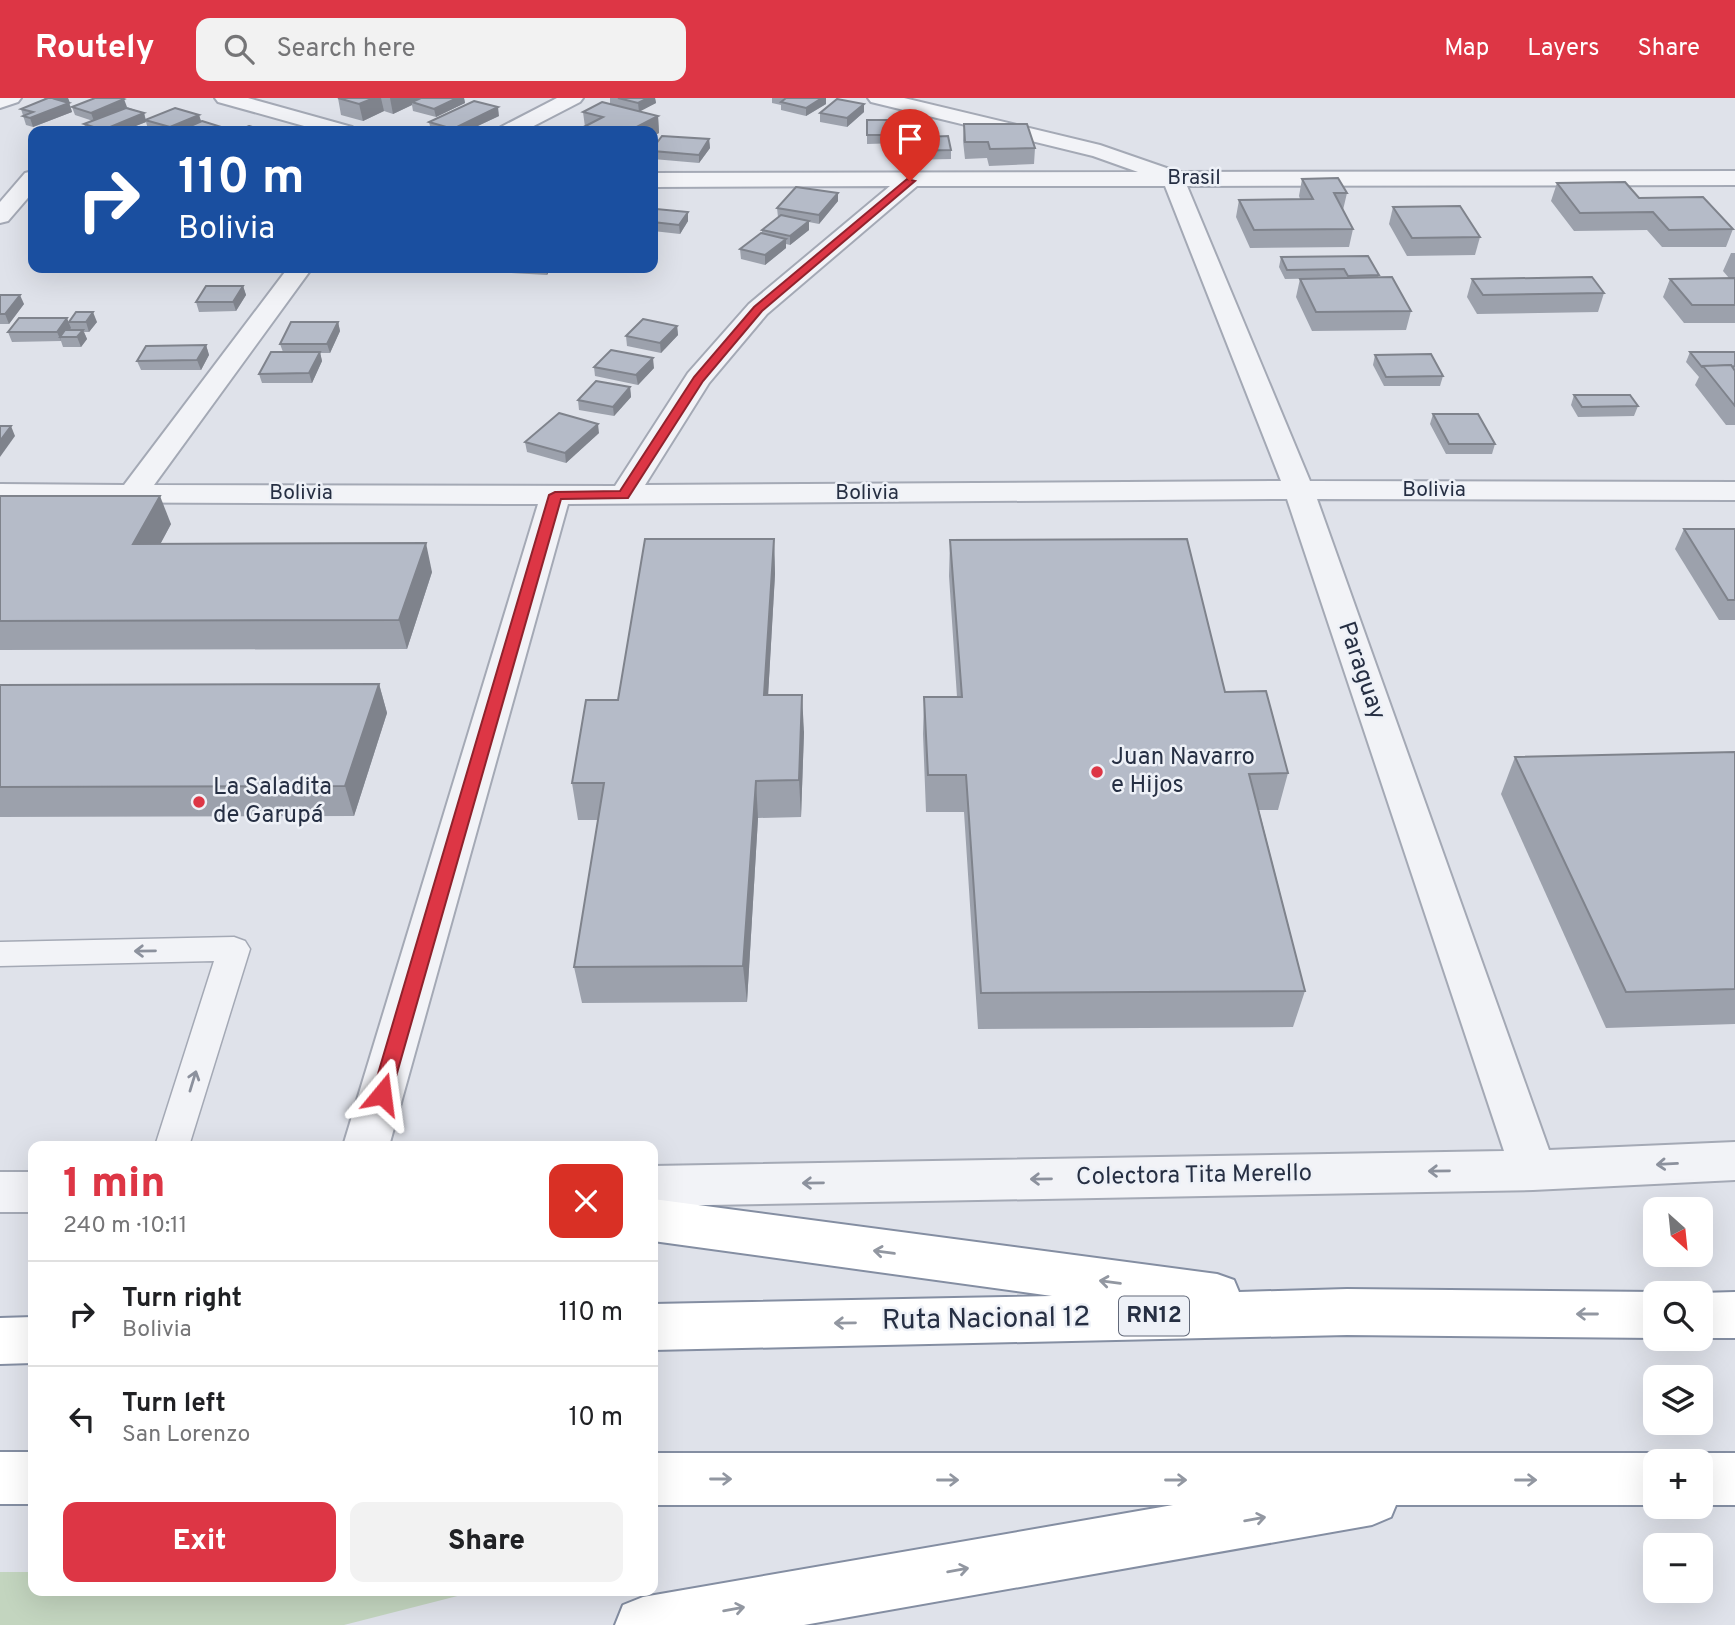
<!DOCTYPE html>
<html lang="en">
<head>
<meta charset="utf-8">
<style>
  :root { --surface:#fff; --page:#f2f2f2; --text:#202124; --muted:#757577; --line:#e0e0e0; --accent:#dd3645 }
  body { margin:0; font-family:Overpass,sans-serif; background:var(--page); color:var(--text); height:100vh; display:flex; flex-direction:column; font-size:26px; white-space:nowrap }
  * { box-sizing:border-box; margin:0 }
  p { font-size:23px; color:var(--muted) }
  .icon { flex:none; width:38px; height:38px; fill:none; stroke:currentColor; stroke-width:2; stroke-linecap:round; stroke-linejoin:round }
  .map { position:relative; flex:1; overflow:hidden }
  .panel { position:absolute; left:28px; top:1043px; width:630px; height:455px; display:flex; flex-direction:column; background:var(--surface); border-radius:14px; box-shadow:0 7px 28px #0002 }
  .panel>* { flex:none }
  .banner { position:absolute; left:28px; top:28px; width:630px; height:147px; border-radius:14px; box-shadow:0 7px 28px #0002; background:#1a4fa0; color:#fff; overflow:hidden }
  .needle { width:46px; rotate:153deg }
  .tools { position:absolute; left:1643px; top:1099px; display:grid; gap:14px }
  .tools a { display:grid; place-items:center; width:70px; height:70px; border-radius:14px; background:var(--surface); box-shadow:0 7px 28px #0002; font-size:35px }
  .pin { position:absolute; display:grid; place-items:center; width:60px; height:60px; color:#fff; margin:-72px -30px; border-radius:50% 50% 50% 0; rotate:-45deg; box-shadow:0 0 7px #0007 }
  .pin .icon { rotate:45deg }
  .me { position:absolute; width:77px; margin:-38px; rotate:16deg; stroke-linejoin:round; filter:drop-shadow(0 0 5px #0008) }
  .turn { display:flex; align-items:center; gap:24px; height:147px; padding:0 35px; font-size:32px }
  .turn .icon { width:91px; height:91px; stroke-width:2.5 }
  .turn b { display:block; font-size:49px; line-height:60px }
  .round { display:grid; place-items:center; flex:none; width:74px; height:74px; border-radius:14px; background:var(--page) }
  .head { display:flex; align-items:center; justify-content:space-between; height:119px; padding:0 35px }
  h1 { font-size:42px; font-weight:800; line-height:52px; color:var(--accent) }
  .button { display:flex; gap:14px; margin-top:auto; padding:14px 35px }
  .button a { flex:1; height:80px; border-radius:14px; background:var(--accent); color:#fff; font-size:28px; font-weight:800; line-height:80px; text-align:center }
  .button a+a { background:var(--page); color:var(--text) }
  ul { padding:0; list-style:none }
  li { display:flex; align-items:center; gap:21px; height:105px; padding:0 35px; border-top:2px solid var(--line) }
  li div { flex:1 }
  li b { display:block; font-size:26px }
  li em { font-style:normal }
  header { display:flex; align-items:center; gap:42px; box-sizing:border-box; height:98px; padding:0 35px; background:var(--accent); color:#fff }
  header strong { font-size:33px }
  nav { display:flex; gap:38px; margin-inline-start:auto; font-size:24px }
  .search { width:490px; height:63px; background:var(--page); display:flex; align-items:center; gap:18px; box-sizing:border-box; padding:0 24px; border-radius:14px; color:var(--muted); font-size:26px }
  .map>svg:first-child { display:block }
  .green { fill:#c3d5bf }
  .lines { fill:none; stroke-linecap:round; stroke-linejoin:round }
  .service-casing { stroke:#a4a9b5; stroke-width:3 }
  .minor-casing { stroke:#a4a9b5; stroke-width:4 }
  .trunk-casing { stroke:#848ea2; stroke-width:4 }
  .service { fill:#f2f3f7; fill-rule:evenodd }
  .minor { fill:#f2f3f7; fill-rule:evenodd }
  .trunk { fill:#fff; fill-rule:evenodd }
  .wall { fill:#9ca1ac }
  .shaded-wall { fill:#7f838c }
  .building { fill:#b5bbc8; stroke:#7f838c; stroke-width:2 }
  .oneway { stroke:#8c919d }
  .oneway2 { stroke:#9297a1 }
  .route { fill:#dd3645; stroke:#90232d; stroke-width:2 }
  .poi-dot { fill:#dd3645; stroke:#eef1f7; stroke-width:2.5 }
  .labels { text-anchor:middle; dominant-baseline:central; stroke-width:5; stroke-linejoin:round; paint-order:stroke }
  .far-street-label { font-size:21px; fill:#262f43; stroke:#eef1f7 }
  .shield { fill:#eef1f7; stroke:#626979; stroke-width:2 }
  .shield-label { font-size:23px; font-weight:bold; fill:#262f43 }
  .street-label { font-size:24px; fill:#262f43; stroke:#eef1f7 }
  .poi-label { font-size:24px; fill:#262f43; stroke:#eef1f7; text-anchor:start }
  .near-street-label { font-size:28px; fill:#262f43; stroke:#eef1f7 }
</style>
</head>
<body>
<header>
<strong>Routely</strong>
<div class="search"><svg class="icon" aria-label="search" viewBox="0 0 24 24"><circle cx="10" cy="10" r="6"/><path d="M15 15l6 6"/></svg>Search here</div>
<nav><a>Map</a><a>Layers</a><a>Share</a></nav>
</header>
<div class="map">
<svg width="1735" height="1527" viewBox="0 0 1735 1527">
  <rect width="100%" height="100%" fill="#dfe2ea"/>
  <path class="green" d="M0,1474H33V1493H477L344,1527H0Z"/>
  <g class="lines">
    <defs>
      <path id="service" d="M234,839L245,843L250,851L189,1048H155L214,863L0,868V844Z"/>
      <g id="minor">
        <path d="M0,0H21L18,4L0,10Z"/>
        <path d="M215,0H248L352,29L356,33H322L218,4Z"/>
        <path d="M557,0H583L580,4L524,33H497L501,29Z"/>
        <path d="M868,0H904L1100,47L1178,74L1735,73V87L1187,88L1310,383L1735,384V402L1317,401L1549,1052L1735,1044V1082L1533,1092L653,1108V1068L1504,1053L1287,401L568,406L389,1048H343L538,406L0,404V386L124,387L288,170H312L154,387L615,388L688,275L749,206L890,88L653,89V75L1138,74L1093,58L871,4ZM917,88H1165L1281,383L645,387L709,285L767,216Z"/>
        <path d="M33,73V94L8,123L0,125V104L25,75Z"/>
        <rect x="0" y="1074" width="33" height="40"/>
      </g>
      <g id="trunk">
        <path d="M653,1101L1217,1176L1234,1182L1239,1194L1347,1191L1656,1194L1658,1195H1656V1240L1347,1237L653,1252V1206L1052,1198L653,1143Z"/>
        <path d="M1735,1194V1240H1701V1195H1699Z"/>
        <path d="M33,1219V1265L0,1266V1220Z"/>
        <rect x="0" y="1354" width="33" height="52"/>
        <path d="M653,1355H1656L1675,1363H1656V1407H1396L1391,1419L1372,1427L804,1527H615L623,1507L643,1499L1173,1407H653Z"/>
        <path d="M1701,1355H1735V1407H1701V1363H1682Z"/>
      </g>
    </defs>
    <use href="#service" class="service-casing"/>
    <use href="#minor" class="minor-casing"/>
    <use href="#trunk" class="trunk-casing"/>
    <use href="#service" class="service"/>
    <use href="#minor" class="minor"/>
    <use href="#trunk" class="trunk"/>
  </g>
  <g class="wall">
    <path d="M44,0H68L72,14L33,29L26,27L21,11L45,2Z"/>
    <path d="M338,0H464L465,5L436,19L413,13L412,7L393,16L384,13L363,23L341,17Z"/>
    <path d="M610,0H655L656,5L639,13L658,18L659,35L653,38V33L585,29L583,14L610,6Z"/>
    <path d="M772,0H826V6L806,18L781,12V7L772,5Z"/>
    <path d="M72,9H127L144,15L146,22L199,17L201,24L228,31V33H157L148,31L146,24L123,33H87L84,26L93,23L75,17Z"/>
    <path d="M864,14L847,29L820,24V15Z"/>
    <path d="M499,18L467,33H434L431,32L429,24Z"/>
    <path d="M867,22H906L907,40L951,52V61L905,62L902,45L867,46Z"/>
    <path d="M964,26L1035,50L1034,66L989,68L987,60L965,61L963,43Z"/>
    <path d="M709,41L710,50L699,65L653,61V50Z"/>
    <path d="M1302,81L1347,95L1343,112L1353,131L1349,149L1250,150L1236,119L1239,102L1300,101L1299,98Z"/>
    <path d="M1557,85L1639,100L1733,131L1726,149H1662L1647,132L1574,133L1551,103Z"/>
    <path d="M838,103L819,126L809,124V132L790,147L786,146V150L765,167L741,161L740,151L762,135V132L778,119L777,110Z"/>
    <path d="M1393,109L1480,139L1475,157L1407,158L1389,126Z"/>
    <path d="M688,114V123L680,136L653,133V116Z"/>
    <path d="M1731,155H1735V225H1684L1663,199L1670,181L1729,180L1723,173Z"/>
    <path d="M1281,159L1379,177L1378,179L1411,213L1406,232L1312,233L1296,199L1300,181L1342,180L1285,181L1279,169Z"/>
    <path d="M244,170H287L284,172Z"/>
    <path d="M510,170H551L547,177L511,175Z"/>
    <path d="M1472,181L1604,195L1598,214L1477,216L1467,199Z"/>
    <path d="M243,188L246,197L236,213L199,214L196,204Z"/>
    <path d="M0,197L24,206L9,226H0Z"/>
    <path d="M69,224H97L89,234H84L87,241L81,249H63L61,243L12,244L8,234Z"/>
    <path d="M338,224L340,233L330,255H320L322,263L312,285H262L259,276L283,254L280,246Z"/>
    <path d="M677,228L678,237L661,255L627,248L626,238Z"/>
    <path d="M206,247L209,257L201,272H141L137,263Z"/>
    <path d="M1690,254H1735V327H1726L1695,287L1699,279L1686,264Z"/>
    <path d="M1375,257L1443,278L1440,288H1384L1373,267Z"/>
    <path d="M594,269L654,270L638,287L595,278Z"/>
    <path d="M630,289L631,299L614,318L579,312L578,302Z"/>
    <path d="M1574,297L1638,308L1634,318L1578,319L1571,307Z"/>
    <path d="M1433,316L1495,346L1492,356H1446L1430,326Z"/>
    <path d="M599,335L566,365L527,354L525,344Z"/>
    <path d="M0,398L171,426L160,446L432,474L407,551L0,552Z"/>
    <path d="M1684,431H1735V522H1719L1675,451Z"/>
    <path d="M774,441L775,476L768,597L804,634L801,719L758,720L747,904L582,905L574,869L598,722H578L572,685L618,602Z"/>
    <path d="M950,442L1225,594L1288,675L1278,712H1259L1305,893L1293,929L978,931L964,714H926L923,636L924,599H957L949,478Z"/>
    <path d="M379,586L387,615L354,718L0,719V587Z"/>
    <path d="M1735,654V926L1606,930L1501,696L1515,659Z"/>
  </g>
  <g class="shaded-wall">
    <path d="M57,0H68L70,5L58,9L55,1Z"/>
    <path d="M374,0H381L384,13L363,23L359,6Z"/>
    <path d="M390,0H427L412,4V7L393,16Z"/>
    <path d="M457,0H464L465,5L436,19L434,11Z"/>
    <path d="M648,0H655L656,5L639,14L638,5Z"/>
    <path d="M822,0H826V6L806,18V10Z"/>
    <path d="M124,1L127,9L94,23L91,15Z"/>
    <path d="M69,5L72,14L33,29L30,20Z"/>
    <path d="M864,6V14L847,29V20Z"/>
    <path d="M498,9L499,18L467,33H454L453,31Z"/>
    <path d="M144,15L146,24L123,33H103V32Z"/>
    <path d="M199,17L202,26L184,33H171L170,29Z"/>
    <path d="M658,18L659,35L653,38V33H629Z"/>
    <path d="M709,41L710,50L699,65V57Z"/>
    <path d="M838,95V103L819,126V117Z"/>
    <path d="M688,114V123L680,136L679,127Z"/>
    <path d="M809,123V132L790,147V138Z"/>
    <path d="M786,141V150L765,167V157Z"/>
    <path d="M546,170H551L547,177Z"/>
    <path d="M243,188L246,197L236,213L233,204Z"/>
    <path d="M20,197L24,206L9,226L5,216Z"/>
    <path d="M93,214L97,224L89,234L86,224Z"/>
    <path d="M67,220L71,230L64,239H60L61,243L57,234Z"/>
    <path d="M338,224L340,233L330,255L327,246Z"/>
    <path d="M677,228L678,237L661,255L660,245Z"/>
    <path d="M83,232L87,241L81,249L77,239Z"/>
    <path d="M206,247L209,257L201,272L197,262Z"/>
    <path d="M320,254L322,263L312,285L309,275Z"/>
    <path d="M653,260L654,270L638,287L636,277Z"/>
    <path d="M630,289L631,299L614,318L613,309Z"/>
    <path d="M598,326L599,335L566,365L565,355Z"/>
    <path d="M11,328L15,338L0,359V343Z"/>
    <path d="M160,398L171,426L145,475L133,446Z"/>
    <path d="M774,441L775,476L766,634L764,597Z"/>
    <path d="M426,445L432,474L407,551L399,522Z"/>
    <path d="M379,586L387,615L354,718L345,688Z"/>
    <path d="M802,597L804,634L801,719L799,682Z"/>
    <path d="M756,683L758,720L747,904L743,868Z"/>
  </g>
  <g class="building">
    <path d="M48,0H57L55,1L69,5L30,20L23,18L33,14L21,11Z"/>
    <path d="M95,0H121L124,1L91,15L72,9Z"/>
    <path d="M338,0H374L359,6Z"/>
    <path d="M421,0H457L434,11L412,4Z"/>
    <path d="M618,0H648L638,5Z"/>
    <path d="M786,0H822L806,10L781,4Z"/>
    <path d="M837,1L864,6L847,20L820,15Z"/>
    <path d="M474,3L498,9L453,31L429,24Z"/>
    <path d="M602,4L658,18L629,33H576L603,19L583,14Z"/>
    <path d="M126,10L144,15L103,32L84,26Z"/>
    <path d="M175,10L199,17L170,29L145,22Z"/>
    <path d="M867,22H906L907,37H867Z"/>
    <path d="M202,23L228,31L223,33H179Z"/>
    <path d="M964,26H1027L1035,50L990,51L988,44H965Z"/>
    <path d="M249,28L267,33H237Z"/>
    <path d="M292,31L301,33H287Z"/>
    <path d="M662,38L709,41L699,57L653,53V50Z"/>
    <path d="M948,38L951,52L905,53L902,40Z"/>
    <path d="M1338,80L1347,95H1334L1353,131L1254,132L1239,102L1313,101L1302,81Z"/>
    <path d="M1625,84L1639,100L1703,99L1733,131L1669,132L1653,114L1580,115L1557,85Z"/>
    <path d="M796,89L838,95L819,117L777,110Z"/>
    <path d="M1460,108L1480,139L1412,140L1393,109Z"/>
    <path d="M656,111L688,114L679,127L653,124V116Z"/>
    <path d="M781,117L809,123L790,138L762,132Z"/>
    <path d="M761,135L786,141L765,157L740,151Z"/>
    <path d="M1368,158L1379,177L1348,178L1344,171L1287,172L1281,159Z"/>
    <path d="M1392,179L1411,213L1316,214L1300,181Z"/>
    <path d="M1592,179L1604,195L1483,197L1472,181Z"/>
    <path d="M1735,180V207H1692L1670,181Z"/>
    <path d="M206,188H243L233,204H196Z"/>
    <path d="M0,197H20L5,216H0Z"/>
    <path d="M76,214H93L86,224H69Z"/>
    <path d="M19,220H67L57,234H8Z"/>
    <path d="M643,221L677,228L660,245L626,238Z"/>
    <path d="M291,224H338L327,246H280Z"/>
    <path d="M65,232H83L77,239H60Z"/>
    <path d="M206,247L197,262L137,263L146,248Z"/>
    <path d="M611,252L653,260L636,277L594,269Z"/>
    <path d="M271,254H320L309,275L259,276Z"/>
    <path d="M1690,254H1735V268L1732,269L1731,267L1702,269Z"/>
    <path d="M1431,256L1443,278L1386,279L1375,257Z"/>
    <path d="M1731,267L1735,273V308L1703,268Z"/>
    <path d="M596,283L630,289L613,309L578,302Z"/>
    <path d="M1574,297H1630L1638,308L1582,309Z"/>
    <path d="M559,315L598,326L565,355L525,344Z"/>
    <path d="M1433,316H1478L1495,346H1449Z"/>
    <path d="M0,328H11L0,343Z"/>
    <path d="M0,398H160L133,446L426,445L399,522L0,523Z"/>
    <path d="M1684,431H1735V502H1728Z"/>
    <path d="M645,441H774L764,597H802L799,682L756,683L743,868L574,869L604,685H572L586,602H618Z"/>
    <path d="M1187,441L1225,594L1266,593L1288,675L1249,676L1305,893L981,895L966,677H928L924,599H962L950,442Z"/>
    <path d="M379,586L345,688L0,689V587Z"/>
    <path d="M1735,654V891L1626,894L1515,659Z"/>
  </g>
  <defs><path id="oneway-shaft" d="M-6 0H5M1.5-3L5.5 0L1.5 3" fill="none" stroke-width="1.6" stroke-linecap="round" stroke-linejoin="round" transform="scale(1.75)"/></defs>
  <g class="oneway">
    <use href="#oneway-shaft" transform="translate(145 853) rotate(179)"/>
    <use href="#oneway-shaft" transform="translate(193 983) rotate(-73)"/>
    <use href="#oneway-shaft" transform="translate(1667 1066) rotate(177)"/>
    <use href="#oneway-shaft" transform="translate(1439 1073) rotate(179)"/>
    <use href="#oneway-shaft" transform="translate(1041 1081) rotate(179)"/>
    <use href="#oneway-shaft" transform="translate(813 1085) rotate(179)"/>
  </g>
  <g class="oneway2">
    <use href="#oneway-shaft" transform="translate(884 1154) rotate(-172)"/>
    <use href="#oneway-shaft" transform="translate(1110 1184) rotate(-173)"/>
    <use href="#oneway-shaft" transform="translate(1587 1216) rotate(-180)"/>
    <use href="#oneway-shaft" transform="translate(845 1225) rotate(179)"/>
    <use href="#oneway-shaft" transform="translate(721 1381)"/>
    <use href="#oneway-shaft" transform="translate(948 1382)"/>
    <use href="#oneway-shaft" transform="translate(1176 1382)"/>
    <use href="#oneway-shaft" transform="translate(1526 1382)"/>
    <use href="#oneway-shaft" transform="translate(1255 1421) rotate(-10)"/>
    <use href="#oneway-shaft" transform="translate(958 1472) rotate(-10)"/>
    <use href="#oneway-shaft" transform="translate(734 1511) rotate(-10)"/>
  </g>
  <path class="route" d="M907,81L915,83L762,213L703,283L628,400L561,401L391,996L388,1001L382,1004L375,1001L372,996L549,397L555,394L620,393L694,279L754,209Z"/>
  <g class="poi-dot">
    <circle cx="1097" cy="674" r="7"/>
    <circle cx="199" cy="704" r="7"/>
  </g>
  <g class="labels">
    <g class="far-street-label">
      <text x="1194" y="80">Brasil</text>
      <text x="1434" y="392">Bolivia</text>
      <text x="301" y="395">Bolivia</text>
      <text x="867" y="395">Bolivia</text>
    </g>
    <rect class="shield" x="1119" y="1198.5" width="70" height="39" rx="5"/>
    <g class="shield-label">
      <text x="1154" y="1218">RN12</text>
    </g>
    <g class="street-label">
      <text transform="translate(1361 573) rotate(71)">Paraguay</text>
      <text transform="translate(1194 1078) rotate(-1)">Colectora Tita Merello</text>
    </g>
    <g class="poi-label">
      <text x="1111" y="660">Juan Navarro<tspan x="1111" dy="28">e Hijos</tspan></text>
      <text x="213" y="690">La Saladita<tspan x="213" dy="28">de Garupá</tspan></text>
    </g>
    <g class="near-street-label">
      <text transform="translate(986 1222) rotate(-1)">Ruta Nacional 12</text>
    </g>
  </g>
</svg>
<div class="tools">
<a><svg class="needle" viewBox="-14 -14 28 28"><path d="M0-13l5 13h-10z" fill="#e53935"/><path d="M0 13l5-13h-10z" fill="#757577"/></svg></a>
<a><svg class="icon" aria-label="search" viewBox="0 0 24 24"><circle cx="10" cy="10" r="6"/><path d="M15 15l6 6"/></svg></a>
<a><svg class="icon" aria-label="layers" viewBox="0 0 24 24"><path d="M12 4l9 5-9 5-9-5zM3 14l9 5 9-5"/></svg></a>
<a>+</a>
<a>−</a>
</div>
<div class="pin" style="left:910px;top:83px;background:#d93025"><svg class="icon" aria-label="arrive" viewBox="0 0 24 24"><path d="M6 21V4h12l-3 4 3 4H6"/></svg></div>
<svg class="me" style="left:382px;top:996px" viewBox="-20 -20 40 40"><path d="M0-17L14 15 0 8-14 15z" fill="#dd3645" stroke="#fff" stroke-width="4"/></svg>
<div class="banner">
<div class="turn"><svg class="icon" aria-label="right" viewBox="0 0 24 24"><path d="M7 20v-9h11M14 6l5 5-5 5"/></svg><div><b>110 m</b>Bolivia</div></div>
</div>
<section class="panel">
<div class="head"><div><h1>1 min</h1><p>240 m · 10:11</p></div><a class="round" style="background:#d93025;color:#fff"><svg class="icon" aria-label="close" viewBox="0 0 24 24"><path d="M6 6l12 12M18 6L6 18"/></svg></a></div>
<ul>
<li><svg class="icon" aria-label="right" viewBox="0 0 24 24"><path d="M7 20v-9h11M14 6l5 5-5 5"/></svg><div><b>Turn right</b><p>Bolivia</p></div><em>110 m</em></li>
<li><svg class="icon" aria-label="left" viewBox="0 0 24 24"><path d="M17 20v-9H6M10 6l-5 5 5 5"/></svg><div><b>Turn left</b><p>San Lorenzo</p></div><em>10 m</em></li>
</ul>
<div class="button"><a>Exit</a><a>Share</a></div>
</section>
</div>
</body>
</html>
